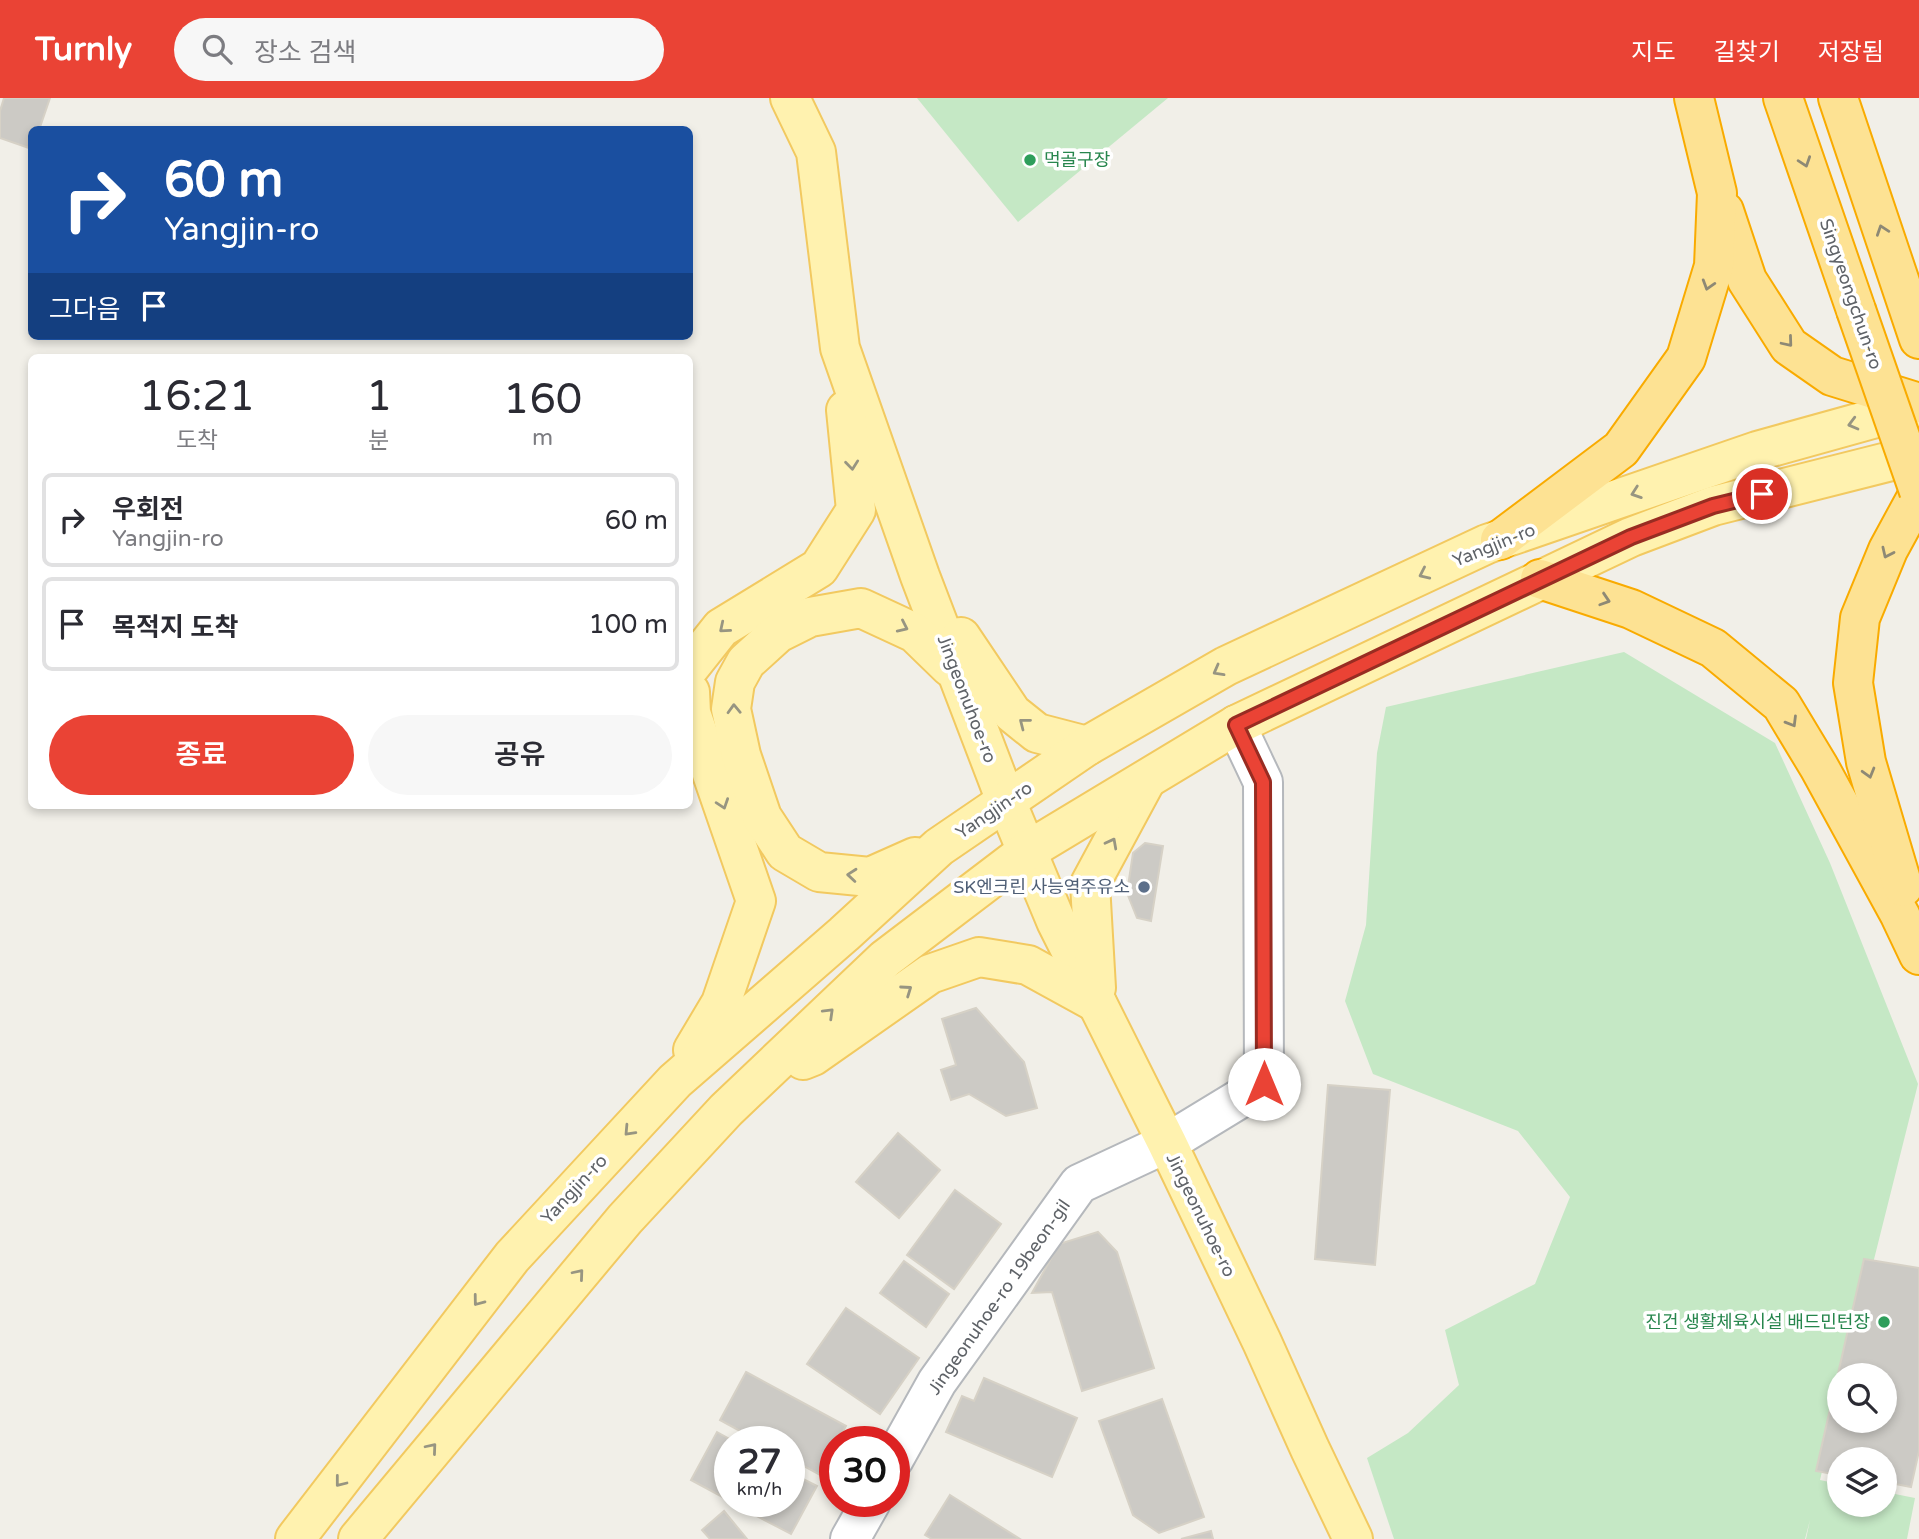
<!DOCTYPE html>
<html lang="ko">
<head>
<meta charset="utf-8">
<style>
  :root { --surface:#fff; --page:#f7f7f7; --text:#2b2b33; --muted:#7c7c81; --line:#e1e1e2; --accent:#ea4335 }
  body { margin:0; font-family:"Varela Round","Noto Sans KR",sans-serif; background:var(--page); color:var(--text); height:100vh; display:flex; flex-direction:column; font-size:26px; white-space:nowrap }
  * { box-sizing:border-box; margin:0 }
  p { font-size:23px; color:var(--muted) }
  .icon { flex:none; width:38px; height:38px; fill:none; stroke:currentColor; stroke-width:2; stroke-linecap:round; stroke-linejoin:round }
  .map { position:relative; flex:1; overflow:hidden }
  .drawer { position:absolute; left:28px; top:256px; width:665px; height:455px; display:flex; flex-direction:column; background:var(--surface); border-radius:10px; box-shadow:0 4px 10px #0003 }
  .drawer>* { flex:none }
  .banner { position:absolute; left:28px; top:28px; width:665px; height:214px; border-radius:10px; box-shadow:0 4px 10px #0003; background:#1a4fa0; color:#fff; overflow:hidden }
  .controls { position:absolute; left:1827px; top:1265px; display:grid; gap:14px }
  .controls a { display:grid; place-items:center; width:70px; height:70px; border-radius:50%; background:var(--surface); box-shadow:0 4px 10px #0003; font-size:35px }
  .speed { position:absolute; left:714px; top:1328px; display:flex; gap:14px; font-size:35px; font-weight:700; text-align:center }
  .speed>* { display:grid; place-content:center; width:91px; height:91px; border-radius:50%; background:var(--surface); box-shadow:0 4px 10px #0003; line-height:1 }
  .speed small { font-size:18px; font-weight:400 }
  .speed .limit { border:10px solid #d22; background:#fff; color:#111 }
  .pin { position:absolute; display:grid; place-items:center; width:60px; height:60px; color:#fff; margin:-30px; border:4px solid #fff; border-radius:50%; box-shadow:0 2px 7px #0007 }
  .me { position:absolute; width:77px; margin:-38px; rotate:0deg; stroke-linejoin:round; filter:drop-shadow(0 0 5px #0008) }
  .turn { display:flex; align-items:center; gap:24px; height:147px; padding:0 21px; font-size:32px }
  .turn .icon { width:91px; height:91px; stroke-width:2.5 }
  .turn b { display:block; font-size:49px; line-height:60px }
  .then { display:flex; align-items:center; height:66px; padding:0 21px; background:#0003; gap:14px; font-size:26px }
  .eta { display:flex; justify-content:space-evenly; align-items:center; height:119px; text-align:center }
  .eta b { font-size:42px; font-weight:600; line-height:49px }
  .action { display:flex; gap:14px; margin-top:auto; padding:14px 21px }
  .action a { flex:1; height:80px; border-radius:42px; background:var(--accent); color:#fff; font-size:28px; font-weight:600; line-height:80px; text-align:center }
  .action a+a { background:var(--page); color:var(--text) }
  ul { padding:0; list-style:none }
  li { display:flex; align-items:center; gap:21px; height:94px; margin:0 14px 10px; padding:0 7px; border:4px solid var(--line); border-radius:10px }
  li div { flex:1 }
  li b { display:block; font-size:26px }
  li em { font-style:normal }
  header { display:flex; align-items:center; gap:42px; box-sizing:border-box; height:98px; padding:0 35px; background:var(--accent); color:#fff }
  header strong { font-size:33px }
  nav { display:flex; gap:38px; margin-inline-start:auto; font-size:24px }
  .search { width:490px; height:63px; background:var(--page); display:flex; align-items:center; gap:18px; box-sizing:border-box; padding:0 24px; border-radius:38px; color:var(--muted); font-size:26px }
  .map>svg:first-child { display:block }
  .green { fill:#c5e8c5 }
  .building { fill:#cccac5; stroke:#d6d1c6; stroke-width:2; fill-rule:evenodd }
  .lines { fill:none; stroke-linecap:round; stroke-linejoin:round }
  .minor-casing { stroke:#b5b8bc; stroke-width:42 }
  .major-casing { stroke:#f2c960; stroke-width:42 }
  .highway-casing { stroke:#f9ab00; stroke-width:42 }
  .minor { stroke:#fff; stroke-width:38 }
  .major { stroke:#fff2af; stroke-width:38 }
  .highway { stroke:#fde293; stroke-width:38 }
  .highway-bridge-casing { stroke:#f9ab00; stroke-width:42; stroke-linecap:butt }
  .highway-bridge { stroke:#fde293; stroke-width:38 }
  .oneway { stroke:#8e8975 }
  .oneway2 { stroke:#979581 }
  .route-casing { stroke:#982c22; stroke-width:18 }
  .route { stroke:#ea4335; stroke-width:12 }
  .leisure-dot { fill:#2e9e5b; stroke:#fff; stroke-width:2.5 }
  .service-dot { fill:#5c6f8a; stroke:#fff; stroke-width:2.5 }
  .labels { text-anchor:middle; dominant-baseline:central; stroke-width:7; stroke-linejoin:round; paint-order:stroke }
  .leisure-label { font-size:18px; fill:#27864d; stroke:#fff; text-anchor:start }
  .street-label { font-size:18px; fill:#5f6368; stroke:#fff }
  .service-label { font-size:18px; fill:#4e5e75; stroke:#fff; text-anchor:end }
</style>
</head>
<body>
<header>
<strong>Turnly</strong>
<div class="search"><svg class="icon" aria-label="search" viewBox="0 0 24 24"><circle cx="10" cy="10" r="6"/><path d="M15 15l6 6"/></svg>장소 검색</div>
<nav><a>지도</a><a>길찾기</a><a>저장됨</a></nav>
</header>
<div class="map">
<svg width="1919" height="1441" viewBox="0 0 1919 1441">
  <rect width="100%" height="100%" fill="#f1efe8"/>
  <g class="green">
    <path d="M917,0H1168L1018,124Z"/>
    <path d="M1624,554L1775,645L1830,765L1918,986L1845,1277L1839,1278V1302L1820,1382L1839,1386V1407H1885V1394L1915,1400L1907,1441H1806L1810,1422L1805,1441H1394L1367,1360L1408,1335L1459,1287L1445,1232L1535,1186L1570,1099L1518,1033L1373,976L1345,903L1366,827L1377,655L1386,609Z"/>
  </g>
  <g class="building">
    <path d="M4,0H50L39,32H32V51L0,40V13Z"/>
    <path d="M1145,745L1163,748L1151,823L1137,820L1127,795L1133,755Z"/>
    <path d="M976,910L1024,964L1037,1010L1006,1018L969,996L951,1002L941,972L956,967L942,921Z"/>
    <path d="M1328,987L1390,992L1375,1167L1315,1161Z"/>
    <path d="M898,1035L940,1072L899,1120L856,1084Z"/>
    <path d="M955,1092L1001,1126L954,1191L907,1157Z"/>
    <path d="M1098,1134L1117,1154L1154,1270L1082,1293L1052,1194L1032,1195L1059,1146Z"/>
    <path d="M1864,1161L1919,1170V1353L1911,1389L1885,1384V1362H1839V1377L1816,1373ZM1839,1278H1885V1323H1839Z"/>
    <path d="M904,1163L949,1196L926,1229L880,1195Z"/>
    <path d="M846,1210L919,1260L880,1316L807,1266Z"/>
    <path d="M746,1274L846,1328L837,1344H835V1349L820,1377L789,1360V1344H760L720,1322Z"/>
    <path d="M984,1280L1077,1320L1052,1379L946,1334L962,1298L974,1303Z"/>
    <path d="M1162,1301L1204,1419L1159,1435L1133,1417L1099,1323Z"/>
    <path d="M717,1334L735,1344H730V1403L691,1382Z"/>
    <path d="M789,1374L817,1388L791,1436L730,1404H789Z"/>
    <path d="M950,1397L1020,1441H932L925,1437Z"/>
    <path d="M724,1413L747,1441H710L702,1432Z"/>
    <path d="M1211,1433L1213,1441H1181Z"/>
  </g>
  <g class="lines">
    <defs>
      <g id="minor">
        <path d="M894,1361L937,1284L1079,1086L1167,1045L1264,986L1263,684L1236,627"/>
        <path d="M850,1441L871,1404"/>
      </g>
      <g id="major">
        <path d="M790,0L816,54L840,250L920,478L1006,703L1056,823L1167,1045L1262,1244L1310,1351L1353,1441"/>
        <path d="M961,539L1012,615L1037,635L1087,648"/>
        <path d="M690,569L721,530L819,470L856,412L846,312"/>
        <path d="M690,594L691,615L756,803L721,905L693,952"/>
        <path d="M915,759L870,779L819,774L785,754L762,719L741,657L731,611L735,584L746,564L778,535L810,519L861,510L915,535L950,569"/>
        <path d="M1096,890L1090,786L1145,684"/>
        <path d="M803,962L813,958L930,876L979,859L1028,867L1097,905"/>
        <path d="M295,1441L512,1159L675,983L844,836L939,749L1087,648L1226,568L1487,446L1757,353L1919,308"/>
        <path d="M358,1441L625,1121L726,1012L885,861L1027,753L1236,627L1631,439L1713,408L1919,356"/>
      </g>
      <g id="highway">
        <path d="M1783,0L1856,212"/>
        <path d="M1838,0L1919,241"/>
        <path d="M1724,113L1747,182L1789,248L1832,278L1919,305"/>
        <path d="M1500,442L1621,351L1686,260L1714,168L1717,95L1694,0"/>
        <path d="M1540,481L1631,511L1713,550L1781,606L1819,669L1900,817L1919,857"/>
        <path d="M1903,789L1866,664L1853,585L1860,520L1888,452L1919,395"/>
      </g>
    </defs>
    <use href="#minor" class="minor-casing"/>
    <use href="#major" class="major-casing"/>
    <use href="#highway" class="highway-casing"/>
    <use href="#minor" class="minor"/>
    <use href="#major" class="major"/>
    <use href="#highway" class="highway"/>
    <defs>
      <path id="highway-bridge" d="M1856,212L1919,393"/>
    </defs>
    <use href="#highway-bridge" class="highway-bridge-casing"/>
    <use href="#highway-bridge" class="highway-bridge"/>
  </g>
  <defs><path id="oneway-chevron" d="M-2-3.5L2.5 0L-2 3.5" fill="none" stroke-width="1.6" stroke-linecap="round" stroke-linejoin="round" transform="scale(1.75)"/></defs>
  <g class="oneway">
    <use href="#oneway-chevron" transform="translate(1805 64) rotate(71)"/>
    <use href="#oneway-chevron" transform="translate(1882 132) rotate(-109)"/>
    <use href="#oneway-chevron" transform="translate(1708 187) rotate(107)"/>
    <use href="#oneway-chevron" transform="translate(1788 244) rotate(50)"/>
    <use href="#oneway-chevron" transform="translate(1887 455) rotate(115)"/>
    <use href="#oneway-chevron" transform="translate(1605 502) rotate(18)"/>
    <use href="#oneway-chevron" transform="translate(1792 624) rotate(59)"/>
    <use href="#oneway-chevron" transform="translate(1869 675) rotate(74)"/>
  </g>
  <g class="oneway2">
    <use href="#oneway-chevron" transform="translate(1853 326) rotate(165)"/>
    <use href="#oneway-chevron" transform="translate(852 367) rotate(84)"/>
    <use href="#oneway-chevron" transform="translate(1636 395) rotate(161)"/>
    <use href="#oneway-chevron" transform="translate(1424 476) rotate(155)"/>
    <use href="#oneway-chevron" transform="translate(903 529) rotate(25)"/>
    <use href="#oneway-chevron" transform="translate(724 530) rotate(140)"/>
    <use href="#oneway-chevron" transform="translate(1218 573) rotate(151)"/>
    <use href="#oneway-chevron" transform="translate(734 611) rotate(-92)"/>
    <use href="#oneway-chevron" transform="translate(1024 625) rotate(-142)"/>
    <use href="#oneway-chevron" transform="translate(723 706) rotate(71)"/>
    <use href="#oneway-chevron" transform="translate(1112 745) rotate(-62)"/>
    <use href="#oneway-chevron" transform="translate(852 777) rotate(-175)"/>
    <use href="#oneway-chevron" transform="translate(907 892) rotate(-35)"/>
    <use href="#oneway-chevron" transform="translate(829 915) rotate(-44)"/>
    <use href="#oneway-chevron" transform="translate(629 1033) rotate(133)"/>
    <use href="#oneway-chevron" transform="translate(579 1176) rotate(-50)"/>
    <use href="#oneway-chevron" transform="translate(478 1203) rotate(127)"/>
    <use href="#oneway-chevron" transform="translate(432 1350) rotate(-50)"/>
    <use href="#oneway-chevron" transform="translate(340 1384) rotate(128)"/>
  </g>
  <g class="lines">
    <defs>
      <path id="route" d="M1264,986L1263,684L1236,627L1631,439L1713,408L1762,396"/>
    </defs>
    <use href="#route" class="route-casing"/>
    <use href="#route" class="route"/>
  </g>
  <g class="leisure-dot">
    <circle cx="1030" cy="62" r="7"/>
    <circle cx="1884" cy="1224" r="7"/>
  </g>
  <circle class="service-dot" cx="1144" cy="789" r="7"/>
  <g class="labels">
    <g class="leisure-label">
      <text x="1044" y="62">먹골구장</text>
      <text x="1870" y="1224" text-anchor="end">진건 생활체육시설 배드민턴장</text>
    </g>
    <g class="street-label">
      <text transform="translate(1851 196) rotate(71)">Singyeongchun-ro</text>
      <text transform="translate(1494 447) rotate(-22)">Yangjin-ro</text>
      <text transform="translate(967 601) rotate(69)">Jingeonuhoe-ro</text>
      <text transform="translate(994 712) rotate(-34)">Yangjin-ro</text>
      <text transform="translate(574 1091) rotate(-47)">Yangjin-ro</text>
      <text transform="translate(1201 1117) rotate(64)">Jingeonuhoe-ro</text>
      <text transform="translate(999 1199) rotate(-55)">Jingeonuhoe-ro 19beon-gil</text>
    </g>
    <g class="service-label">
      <text x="1130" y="789">SK엔크린 사능역주유소</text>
    </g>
  </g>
</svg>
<div class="controls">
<a><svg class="icon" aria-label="search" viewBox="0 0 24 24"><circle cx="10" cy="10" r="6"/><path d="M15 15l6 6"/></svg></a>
<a><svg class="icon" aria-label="layers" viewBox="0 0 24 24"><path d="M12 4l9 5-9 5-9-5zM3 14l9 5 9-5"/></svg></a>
</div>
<div class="speed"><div>27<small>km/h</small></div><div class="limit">30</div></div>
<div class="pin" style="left:1762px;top:396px;background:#d93025"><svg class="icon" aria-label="arrive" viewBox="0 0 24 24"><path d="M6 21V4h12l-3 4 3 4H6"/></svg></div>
<svg class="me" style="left:1264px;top:986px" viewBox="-20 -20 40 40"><circle r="19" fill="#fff"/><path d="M0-13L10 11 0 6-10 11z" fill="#ea4335"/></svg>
<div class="banner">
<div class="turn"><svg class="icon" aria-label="right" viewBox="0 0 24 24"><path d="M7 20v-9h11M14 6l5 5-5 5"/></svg><div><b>60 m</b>Yangjin-ro</div></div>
<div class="then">그다음<svg class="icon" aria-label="arrive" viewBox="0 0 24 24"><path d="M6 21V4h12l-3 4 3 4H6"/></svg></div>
</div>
<section class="drawer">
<div class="eta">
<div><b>16:21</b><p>도착</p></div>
<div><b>1</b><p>분</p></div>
<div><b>160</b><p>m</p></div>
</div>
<ul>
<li><svg class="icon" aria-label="right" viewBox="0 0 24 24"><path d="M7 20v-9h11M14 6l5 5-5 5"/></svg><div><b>우회전</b><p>Yangjin-ro</p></div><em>60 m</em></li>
<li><svg class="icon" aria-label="arrive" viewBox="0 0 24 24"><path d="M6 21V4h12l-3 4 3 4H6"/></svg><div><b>목적지 도착</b></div><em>100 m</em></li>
</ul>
<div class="action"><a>종료</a><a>공유</a></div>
</section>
</div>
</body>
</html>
